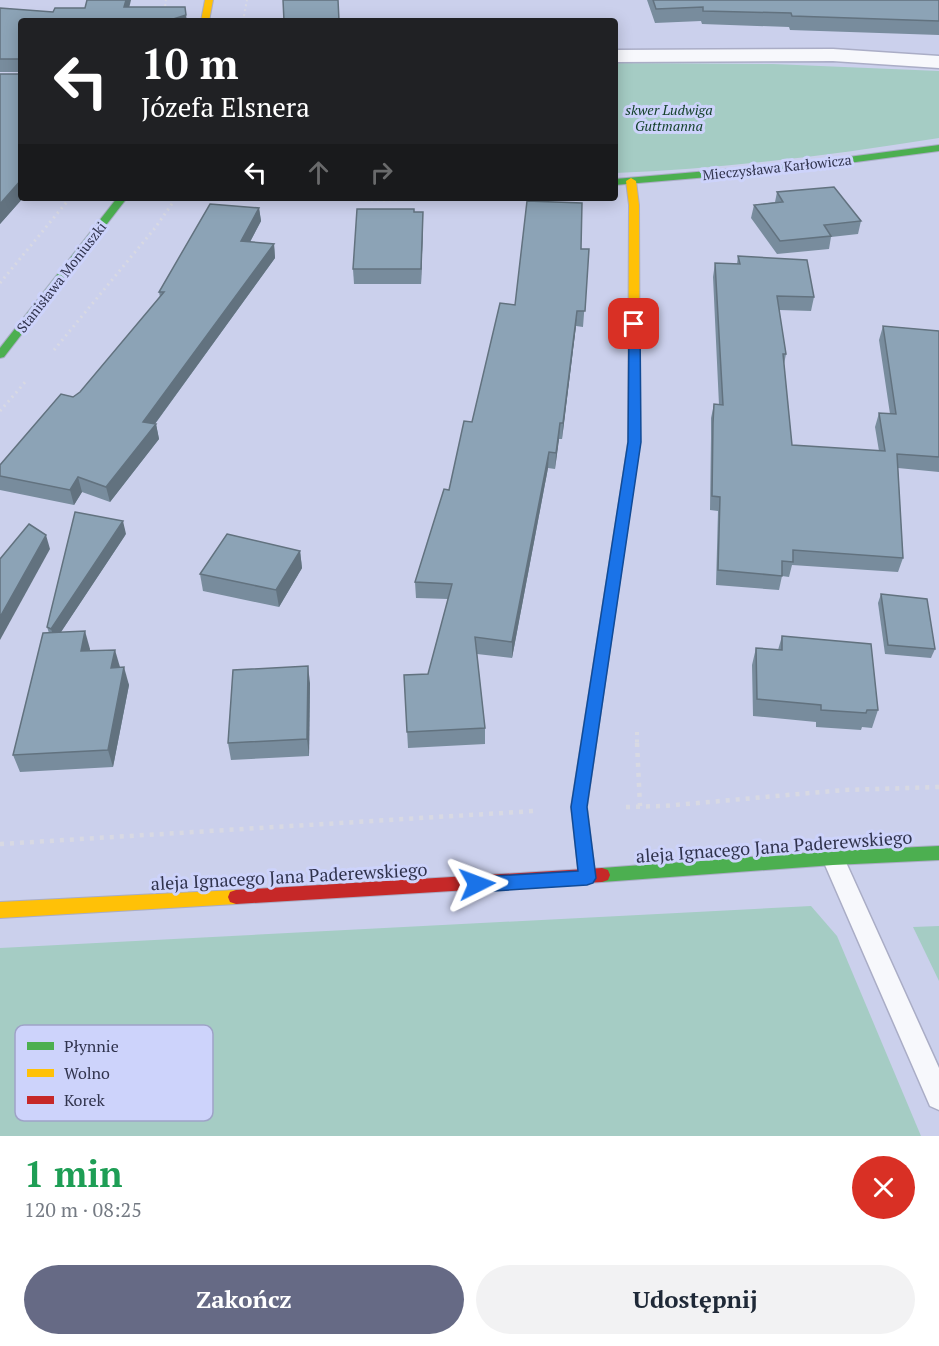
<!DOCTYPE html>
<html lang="pl">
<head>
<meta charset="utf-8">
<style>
  :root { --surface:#fff; --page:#f2f2f3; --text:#1f2937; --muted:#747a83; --accent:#666a85 }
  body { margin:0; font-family:"PT Serif",serif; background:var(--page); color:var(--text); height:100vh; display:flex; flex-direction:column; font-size:22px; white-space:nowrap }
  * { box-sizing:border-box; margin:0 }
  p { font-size:20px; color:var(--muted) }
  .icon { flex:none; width:33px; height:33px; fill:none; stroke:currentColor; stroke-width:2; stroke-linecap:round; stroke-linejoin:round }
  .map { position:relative; height:1136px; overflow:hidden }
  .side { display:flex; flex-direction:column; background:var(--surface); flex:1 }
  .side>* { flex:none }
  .guide { position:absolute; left:18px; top:18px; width:600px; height:183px; border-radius:6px; box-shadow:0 3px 15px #0003; background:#202124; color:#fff; overflow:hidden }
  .pin { position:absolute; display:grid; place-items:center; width:51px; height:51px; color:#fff; margin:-26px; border-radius:12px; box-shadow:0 3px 9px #0006 }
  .me { position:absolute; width:66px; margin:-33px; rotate:87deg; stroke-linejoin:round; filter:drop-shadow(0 0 4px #0008) }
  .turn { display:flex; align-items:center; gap:21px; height:126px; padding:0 24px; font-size:27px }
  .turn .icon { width:78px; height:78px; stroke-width:2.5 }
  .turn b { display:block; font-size:42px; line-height:51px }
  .lanes { display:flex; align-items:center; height:57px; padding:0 24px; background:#0003; justify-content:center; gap:30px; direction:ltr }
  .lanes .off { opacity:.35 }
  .round { display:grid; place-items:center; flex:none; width:63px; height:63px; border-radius:32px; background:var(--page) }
  .headline { display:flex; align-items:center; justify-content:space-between; height:102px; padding:0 24px }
  h1 { font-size:36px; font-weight:800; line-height:45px; color:#1e9e55 }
  .button { display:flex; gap:12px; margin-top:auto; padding:12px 24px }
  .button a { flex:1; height:69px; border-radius:36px; background:var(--accent); color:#fff; font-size:24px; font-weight:800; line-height:69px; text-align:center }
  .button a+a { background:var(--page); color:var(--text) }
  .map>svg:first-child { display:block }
  .green { fill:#a5ccc4 }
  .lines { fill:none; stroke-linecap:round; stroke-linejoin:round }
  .lane-casing { stroke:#aaadc6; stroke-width:3 }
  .street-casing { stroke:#aaadc6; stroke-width:3 }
  .fast-casing { stroke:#aaadc6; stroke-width:2 }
  .slow-casing { stroke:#aaadc6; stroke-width:2 }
  .jam-casing { stroke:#aaadc6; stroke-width:2 }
  .path-far3 { stroke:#d8d9e3; stroke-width:2; stroke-dasharray:2 3; stroke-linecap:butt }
  .path-far2 { stroke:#d8d9e3; stroke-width:3; stroke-dasharray:2 4; stroke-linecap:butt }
  .path-far1 { stroke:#d8d9e3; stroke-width:4; stroke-dasharray:3 4.5; stroke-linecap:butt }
  .path { stroke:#d8d9e3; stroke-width:4.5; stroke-dasharray:4 6; stroke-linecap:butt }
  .lane { fill:#f7f8fc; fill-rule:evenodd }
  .street { fill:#f7f8fc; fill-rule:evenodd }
  .fast { fill:#4caf50; fill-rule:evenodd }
  .slow { fill:#ffc107; fill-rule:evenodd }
  .jam { fill:#c62828; fill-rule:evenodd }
  .wall { fill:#788c9d }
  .shaded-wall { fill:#62727f }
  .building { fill:#8ca3b6; stroke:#62727f; stroke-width:1.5 }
  .route { fill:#1a73e8; stroke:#114b97; stroke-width:1.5 }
  .labels { text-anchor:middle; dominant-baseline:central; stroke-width:6; stroke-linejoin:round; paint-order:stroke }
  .far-park-label { font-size:14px; font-style:italic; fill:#15422c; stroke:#cdd3fb }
  .far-street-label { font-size:14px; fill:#30334d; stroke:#cdd3fb }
  .near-street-label { font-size:18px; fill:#30334d; stroke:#cdd3fb }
  .key { fill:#cdd3fb; stroke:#9ea3c7; stroke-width:1.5 }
  .key-label { font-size:16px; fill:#30334d }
</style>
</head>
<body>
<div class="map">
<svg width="939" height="1136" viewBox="0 0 939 1136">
  <rect width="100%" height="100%" fill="#cbd0ec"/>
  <g class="green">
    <path d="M615,63L773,64L939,71V138C832,155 723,169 615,173Z"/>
    <path d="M811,906L837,936L921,1136H0V948Z"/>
    <path d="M939,926V981L913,927Z"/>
  </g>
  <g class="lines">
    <defs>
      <path id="lane" d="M833,849L841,851L844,858L939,1068V1110L930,1106L822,858L825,851Z"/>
      <path id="street" d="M833,49L939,56V68L833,61L615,62V50Z"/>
      <g id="fast">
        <path d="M939,145V151L803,169L615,185V179L803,163Z"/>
        <path d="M117,198H127L4,357L0,358V348Z"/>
        <path d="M630,465L636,469L587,807L595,872L602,868L833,851L939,846V860L833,865L602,882L595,878L593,882L587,884L581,882L579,877L571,807L624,469Z"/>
      </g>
      <g id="slow">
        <path d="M205,0H213L209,21H201Z"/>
        <path d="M631,178L636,181L639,205L640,442L636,469L630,473L624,469L628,442L629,205L626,181Z"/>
        <path d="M236,890L242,892L244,897L242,902L236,904L0,918V902Z"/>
      </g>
      <path id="jam" d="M602,868L608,870L610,875L608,880L602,882L236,904L230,902L228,897L230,892L236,890Z"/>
    </defs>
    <use href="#lane" class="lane-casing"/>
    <use href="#street" class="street-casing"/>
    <use href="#fast" class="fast-casing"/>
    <use href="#slow" class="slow-casing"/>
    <use href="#jam" class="jam-casing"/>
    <g class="path-far3">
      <path d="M163,21L166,0"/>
      <path d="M243,21L247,0"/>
    </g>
    <g class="path-far2">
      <path d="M275,198L377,200L507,198"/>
      <path d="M0,283L70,198"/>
      <path d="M54,350L155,228L176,198"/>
      <path d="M0,411L27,380"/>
    </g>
    <path class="path-far1" d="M637,732V744"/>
    <g class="path">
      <path d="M637,743L640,806"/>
      <path d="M626,807L664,806L844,790L939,787"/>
      <path d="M0,844L534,811"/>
    </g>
    <use href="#lane" class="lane"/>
    <use href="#street" class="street"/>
    <use href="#fast" class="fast"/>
    <use href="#slow" class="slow"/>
    <use href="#jam" class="jam"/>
  </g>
  <g class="wall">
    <path d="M131,0L21,21V198H23L0,224V74H19V72H0V8L53,12L85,8Z"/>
    <path d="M647,0H939V35L790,30L789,27L702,24L701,21L655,23Z"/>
    <path d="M777,192L861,221L858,234L831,237L829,249L777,254L751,218L754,205L775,202Z"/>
    <path d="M259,208L261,221L250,242L274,244L275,258L155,424H156L159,439L110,502L82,492L74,505L0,490V465L73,397L80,392L160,297L159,292Z"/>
    <path d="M415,212H423V226L421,284H354L353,269Z"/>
    <path d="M581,249H589L583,327L576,326L562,439H559L555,469L548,468L512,658L477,654L485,728V744L408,748L404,675L428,674L448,599L416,598L415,582L449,490L472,422L515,305Z"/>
    <path d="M738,256L814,297L811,311L779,310L786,354L784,364L792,445L879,451L875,427L879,413L890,414L879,340L883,326L939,331V472L898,468L903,558L898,572L792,565L789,577L782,576L779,590L716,585L718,511L710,510L711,438V418L714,404L719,405L713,277L715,263L737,264Z"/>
    <path d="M126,534L61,632L90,649V651L120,667L129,685L113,767L20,772L13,755L49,633L47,627Z"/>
    <path d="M300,551L302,568L279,607L203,591L200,574Z"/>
    <path d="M881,594L935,649L931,658L885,654L878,603Z"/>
    <path d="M782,636L878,710L872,728L862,727L861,730L816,727V722L753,716L752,665L756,648L778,650Z"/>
    <path d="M310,683L309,756L231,760L228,743Z"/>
  </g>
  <g class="shaded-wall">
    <path d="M126,0H131L126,21L124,7Z"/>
    <path d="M186,15L187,21H167Z"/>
    <path d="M21,180V198H23L0,224V204Z"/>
    <path d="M259,208L261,221L243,255L241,241Z"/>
    <path d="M423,212V226L421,284V269Z"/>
    <path d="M274,244L275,258L146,436L143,422Z"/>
    <path d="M577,311L576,326L562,439L563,423Z"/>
    <path d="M560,423L559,439L555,469L556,453Z"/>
    <path d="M156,424L159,439L110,502L106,487Z"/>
    <path d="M549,452L548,468L512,658V642Z"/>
    <path d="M78,477L82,492L74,505L70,490Z"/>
    <path d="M123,521L126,534L55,641L51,629Z"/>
    <path d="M46,535L50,549L0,640V617Z"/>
    <path d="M300,551L302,568L279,607L276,590Z"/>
    <path d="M85,631L90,649L86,668L81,651Z"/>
    <path d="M115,650L120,667L111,668Z"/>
    <path d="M308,666L310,683L309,756L307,739Z"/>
    <path d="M124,667L129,685L113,767L108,750Z"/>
  </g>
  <g class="building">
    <path d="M87,0H126L124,7H185L186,15L167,21H21V180L0,204V74H19V59H0V8L53,12L55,8H85Z"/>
    <path d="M283,0H338L339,21H284Z"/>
    <path d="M653,0H939V21L792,16L791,13L703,11V7L656,9Z"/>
    <path d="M834,187L861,221L824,225L831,236L780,241L754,205L783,202L777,192Z"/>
    <path d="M527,201L582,203L581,249H589L585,311H577L563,423H560L556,453L549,452L512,642L475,637L485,728L407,732L404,675L428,674L452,584L415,582L444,489L449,490L464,421L472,422L500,303L515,305Z"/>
    <path d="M210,204L259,208L241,241L274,244L143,422L156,424L106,487L78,477L70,490L0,476V465L61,394L73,397L80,392L164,292H159Z"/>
    <path d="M357,209H414V212H423L421,269H353Z"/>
    <path d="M738,256L807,260L814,297L777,296L786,354H783L792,445L885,451L879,413L896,414L883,326L939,331V457L897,454L903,558L793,550V562L782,561V576L718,570L720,497L712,496L713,423L714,404L723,405L715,263L740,264Z"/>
    <path d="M75,512L123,521L51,629L47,627Z"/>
    <path d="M29,524L46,535L0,617V559Z"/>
    <path d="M227,534L300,551L276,590L200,574Z"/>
    <path d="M881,594L927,599L935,649L888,645Z"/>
    <path d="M85,631L81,651L115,650L111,668L124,667L108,750L13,755L43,633Z"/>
    <path d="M782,636L871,644L878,710H867L866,713L821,710V705L757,699L756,648L782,650Z"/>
    <path d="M308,666L307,739L228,743L233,670Z"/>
  </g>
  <path class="route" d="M634,321L640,324L641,442L587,807L596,878L593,883L587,885L477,892L471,890L468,884L471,879L477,877L578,871L571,807L628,442L629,324Z"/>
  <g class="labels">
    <g class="far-park-label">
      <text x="669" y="109">skwer Ludwiga<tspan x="669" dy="16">Guttmanna</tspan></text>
    </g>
    <g class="far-street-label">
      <text transform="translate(777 167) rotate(-6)">Mieczysława Karłowicza</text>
      <text transform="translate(61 277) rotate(-52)">Stanisława Moniuszki</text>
    </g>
    <g class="near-street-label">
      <text transform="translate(774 846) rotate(-4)">aleja Ignacego Jana Paderewskiego</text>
      <text transform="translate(289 876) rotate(-3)">aleja Ignacego Jana Paderewskiego</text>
    </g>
  </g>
  <rect x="15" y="1025" width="198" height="96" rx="9" class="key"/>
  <rect x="27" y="1042" width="27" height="8" fill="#4caf50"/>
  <rect x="27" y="1069" width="27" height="8" fill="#ffc107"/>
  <rect x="27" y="1096" width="27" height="8" fill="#c62828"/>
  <g class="key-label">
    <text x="64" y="1052">Płynnie</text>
    <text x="64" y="1079">Wolno</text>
    <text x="64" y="1106">Korek</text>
  </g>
</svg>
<div class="pin" style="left:634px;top:324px;background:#d93025"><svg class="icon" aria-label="arrive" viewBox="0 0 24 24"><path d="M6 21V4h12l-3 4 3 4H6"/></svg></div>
<svg class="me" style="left:477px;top:884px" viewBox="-20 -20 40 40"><path d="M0-17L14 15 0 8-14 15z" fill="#1a73e8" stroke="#fff" stroke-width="4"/></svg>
<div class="guide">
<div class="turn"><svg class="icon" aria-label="left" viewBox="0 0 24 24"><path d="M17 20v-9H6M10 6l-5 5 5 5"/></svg><div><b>10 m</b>Józefa Elsnera</div></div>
<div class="lanes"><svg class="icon" aria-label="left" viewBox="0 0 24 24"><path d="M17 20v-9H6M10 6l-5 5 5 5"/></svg><svg class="icon off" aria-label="ahead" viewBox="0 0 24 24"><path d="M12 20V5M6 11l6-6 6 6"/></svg><svg class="icon off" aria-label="right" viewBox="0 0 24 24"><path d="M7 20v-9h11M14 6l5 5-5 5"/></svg></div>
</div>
</div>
<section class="side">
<div class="headline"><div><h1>1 min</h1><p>120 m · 08:25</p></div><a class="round" style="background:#d93025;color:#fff"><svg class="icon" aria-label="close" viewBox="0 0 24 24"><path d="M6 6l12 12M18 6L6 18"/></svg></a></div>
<div class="button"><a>Zakończ</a><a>Udostępnij</a></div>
</section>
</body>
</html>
